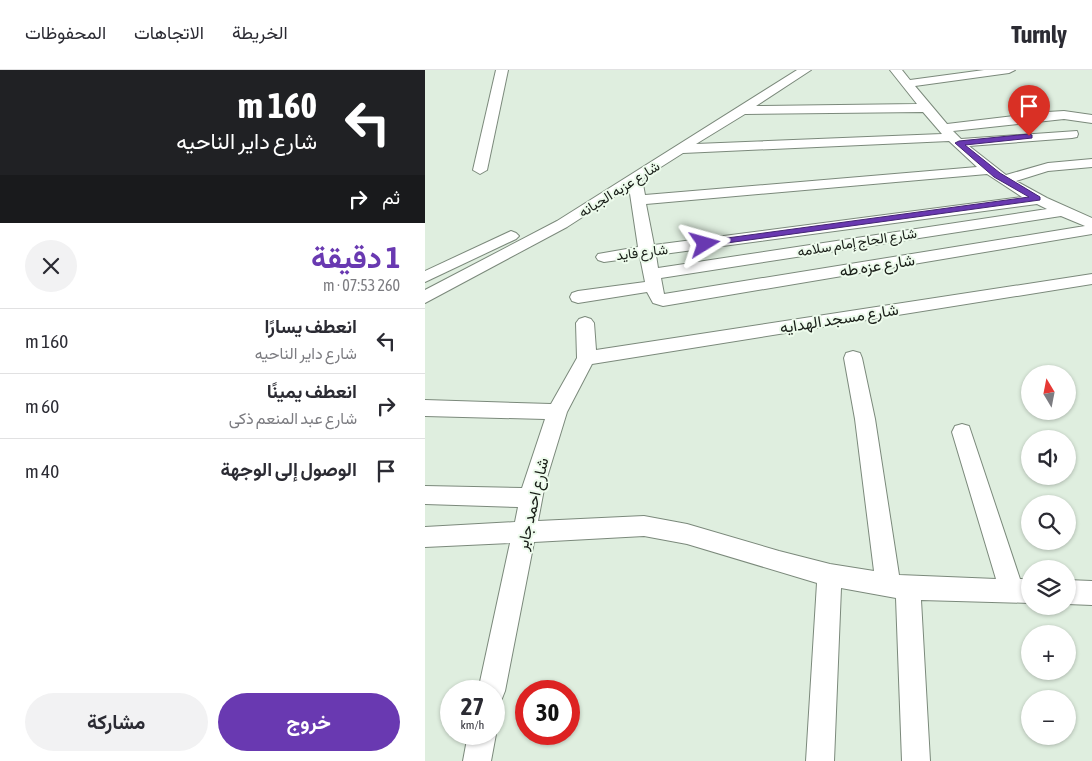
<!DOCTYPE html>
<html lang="ar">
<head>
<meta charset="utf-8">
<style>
  :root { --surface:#fff; --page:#f2f2f3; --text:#2b2b33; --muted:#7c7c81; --line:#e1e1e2; --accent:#6939b1 }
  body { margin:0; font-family:"Asap Condensed",Vazirmatn,sans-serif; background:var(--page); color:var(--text); direction:rtl; height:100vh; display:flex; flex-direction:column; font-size:19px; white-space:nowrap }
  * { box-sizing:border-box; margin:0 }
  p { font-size:16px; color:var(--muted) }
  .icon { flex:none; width:28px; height:28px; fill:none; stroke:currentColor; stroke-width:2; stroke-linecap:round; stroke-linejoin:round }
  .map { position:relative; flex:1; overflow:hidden; direction:ltr }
  .drawer { display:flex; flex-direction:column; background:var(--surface); width:425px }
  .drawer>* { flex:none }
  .guide { background:#202124; color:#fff; overflow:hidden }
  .needle { width:32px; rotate:350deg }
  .tools { position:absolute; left:596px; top:295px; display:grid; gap:10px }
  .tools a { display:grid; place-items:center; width:55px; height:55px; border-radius:50%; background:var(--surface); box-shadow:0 1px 4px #0004; font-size:25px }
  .speed { position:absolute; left:15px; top:610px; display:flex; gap:10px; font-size:25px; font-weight:700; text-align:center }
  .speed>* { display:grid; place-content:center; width:65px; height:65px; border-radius:50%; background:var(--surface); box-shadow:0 1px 4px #0004; line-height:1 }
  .speed small { font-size:12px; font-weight:400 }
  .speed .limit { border:8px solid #d22; background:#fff; color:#111 }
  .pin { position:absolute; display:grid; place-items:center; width:42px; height:42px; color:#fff; margin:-51px -21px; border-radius:50% 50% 50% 0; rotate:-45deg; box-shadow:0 0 5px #0007 }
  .pin .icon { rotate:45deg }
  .me { position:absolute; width:55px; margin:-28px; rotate:82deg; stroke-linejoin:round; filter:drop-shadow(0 0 4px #0008) }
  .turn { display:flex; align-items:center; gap:18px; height:105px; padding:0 25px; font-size:22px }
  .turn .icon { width:65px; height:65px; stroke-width:2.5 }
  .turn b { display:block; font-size:35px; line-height:42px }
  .then { display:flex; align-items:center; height:48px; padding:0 25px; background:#0003; gap:10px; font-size:19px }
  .round { display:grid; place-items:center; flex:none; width:52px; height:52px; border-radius:26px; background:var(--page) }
  .headline { display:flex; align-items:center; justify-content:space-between; height:85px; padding:0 25px }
  h1 { font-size:30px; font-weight:700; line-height:38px; color:var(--accent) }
  .button { display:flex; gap:10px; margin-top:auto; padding:10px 25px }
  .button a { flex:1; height:58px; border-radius:30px; background:var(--accent); color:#fff; font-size:20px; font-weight:700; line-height:58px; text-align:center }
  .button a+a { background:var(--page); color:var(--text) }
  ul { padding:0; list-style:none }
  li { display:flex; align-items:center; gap:15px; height:65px; padding:0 25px; border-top:1px solid var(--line) }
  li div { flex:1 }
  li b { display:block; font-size:19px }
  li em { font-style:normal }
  header { display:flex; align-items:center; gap:30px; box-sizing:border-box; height:70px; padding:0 25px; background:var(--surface); border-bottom:1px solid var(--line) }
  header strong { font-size:24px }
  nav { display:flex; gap:28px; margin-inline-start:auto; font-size:18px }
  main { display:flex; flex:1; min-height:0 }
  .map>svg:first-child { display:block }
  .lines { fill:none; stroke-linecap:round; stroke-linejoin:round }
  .minor-casing { stroke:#7b897b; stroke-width:2 }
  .minor { fill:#fff; fill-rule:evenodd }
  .route { fill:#6939b1; stroke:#442573 }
  .labels { text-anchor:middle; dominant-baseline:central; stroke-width:4; stroke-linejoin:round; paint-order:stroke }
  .far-street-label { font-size:14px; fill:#191e18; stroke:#edfbec }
  .street-label { font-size:16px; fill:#191e18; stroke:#edfbec }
</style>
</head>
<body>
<header>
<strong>Turnly</strong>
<nav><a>الخريطة</a><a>الاتجاهات</a><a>المحفوظات</a></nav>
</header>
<main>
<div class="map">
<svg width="667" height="691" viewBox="0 0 667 691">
  <rect width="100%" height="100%" fill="#dfeedf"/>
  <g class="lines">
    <defs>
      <g id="minor">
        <path d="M71,0H83L62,100L55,104L48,100Z"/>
        <path d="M372,0H386L331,36L492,34L465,0H477L485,10L559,0H590L584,3L490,16L522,54L622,42L639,41L667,45V53L639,49L528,61L536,69L652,61L653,64L652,67L647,68L544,76L581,105L623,93L667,89V97L623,101L591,111L622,128L667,148V164L238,236L228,233L222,222L153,233L147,231L145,227L147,223L153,221L220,212L215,187L179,192L173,190L171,187L173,184L213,177L204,117L142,157L0,233V220L132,151ZM498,42L517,64L271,74L320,44ZM524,71L552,97L220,125L217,109L258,83ZM562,104L597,127L229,175L221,134ZM612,134L622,139L233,198L231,185ZM636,146L660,156L239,224L236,208Z"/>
        <path d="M86,161L91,163L94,166L91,169L0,212V201Z"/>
        <path d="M667,204V214L167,294L142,342L120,414L113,451L219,446L262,454L354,481L405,494L449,501L430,349L419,288L421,283L428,281L435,283L437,288L450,349L474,505L571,509L527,362L530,356L537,354L544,356L595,509H605V533L496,530L505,691H477L471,528L416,518L409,691H381L392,513L262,474L219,466L109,472L80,621L76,631L69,633V621H53L85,473L0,477V457L90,452L93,437L0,434V416L97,418L120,349L0,346V330L126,334L152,288L151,253L154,249L160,247L166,249L169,253L171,280Z"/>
        <path d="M642,510L667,511V535L642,534Z"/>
        <path d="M69,658L71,664L66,691H38L43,664H69Z"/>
      </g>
    </defs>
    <use href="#minor" class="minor-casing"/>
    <use href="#minor" class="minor"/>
  </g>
  <path class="route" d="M604,64L607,65V68L540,75L575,103L615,127V130L280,176L276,174L280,171L604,127L569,107L530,73L534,71Z"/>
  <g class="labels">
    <g class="far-street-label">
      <text transform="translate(194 119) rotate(-32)">شارع عزبه الجبانه</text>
      <text transform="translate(432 172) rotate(-9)">شارع الحاج إمام سلامه</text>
      <text transform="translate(217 182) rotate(-7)">شارع فايد</text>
    </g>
    <g class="street-label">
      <text transform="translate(452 195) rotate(-9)">شارع عزه طه</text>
      <text transform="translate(414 248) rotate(-9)">شارع مسجد الهدايه</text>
      <text transform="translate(107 434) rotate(-77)">شارع احمد جابر</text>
    </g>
  </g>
</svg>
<div class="tools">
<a><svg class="needle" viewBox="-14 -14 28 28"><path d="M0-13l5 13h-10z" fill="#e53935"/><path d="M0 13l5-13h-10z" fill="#7c7c81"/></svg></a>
<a><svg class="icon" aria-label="sound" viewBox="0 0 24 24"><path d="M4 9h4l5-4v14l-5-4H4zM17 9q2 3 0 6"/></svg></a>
<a><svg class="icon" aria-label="search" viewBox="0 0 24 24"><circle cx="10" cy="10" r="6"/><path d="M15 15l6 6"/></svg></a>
<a><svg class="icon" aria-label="layers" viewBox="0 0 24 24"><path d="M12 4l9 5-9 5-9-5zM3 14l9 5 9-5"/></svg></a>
<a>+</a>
<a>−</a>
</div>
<div class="speed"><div>27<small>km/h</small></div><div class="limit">30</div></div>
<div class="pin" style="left:604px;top:66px;background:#d93025"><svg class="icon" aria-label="arrive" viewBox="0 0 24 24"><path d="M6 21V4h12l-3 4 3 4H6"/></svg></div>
<svg class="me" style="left:280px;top:174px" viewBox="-20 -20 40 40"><path d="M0-17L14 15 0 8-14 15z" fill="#6939b1" stroke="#fff" stroke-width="4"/></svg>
</div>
<section class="drawer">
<div class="guide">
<div class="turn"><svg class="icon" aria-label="left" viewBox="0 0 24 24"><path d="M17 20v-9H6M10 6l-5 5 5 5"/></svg><div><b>160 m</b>شارع داير الناحيه</div></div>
<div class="then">ثم<svg class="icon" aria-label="right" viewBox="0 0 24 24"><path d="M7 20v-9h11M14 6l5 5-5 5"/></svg></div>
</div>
<div class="headline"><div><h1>1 دقيقة</h1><p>260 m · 07:53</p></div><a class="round"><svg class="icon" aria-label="close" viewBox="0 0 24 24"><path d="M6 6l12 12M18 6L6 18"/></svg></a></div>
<ul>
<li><svg class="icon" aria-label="left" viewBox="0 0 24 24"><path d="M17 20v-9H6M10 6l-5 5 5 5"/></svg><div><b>انعطف يسارًا</b><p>شارع داير الناحيه</p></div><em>160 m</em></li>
<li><svg class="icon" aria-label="right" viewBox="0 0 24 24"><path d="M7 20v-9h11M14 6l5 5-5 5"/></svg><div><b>انعطف يمينًا</b><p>شارع عبد المنعم ذكى</p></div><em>60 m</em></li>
<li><svg class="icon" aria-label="arrive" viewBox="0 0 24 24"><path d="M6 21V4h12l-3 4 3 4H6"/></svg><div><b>الوصول إلى الوجهة</b></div><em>40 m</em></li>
</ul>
<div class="button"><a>خروج</a><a>مشاركة</a></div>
</section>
</main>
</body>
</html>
